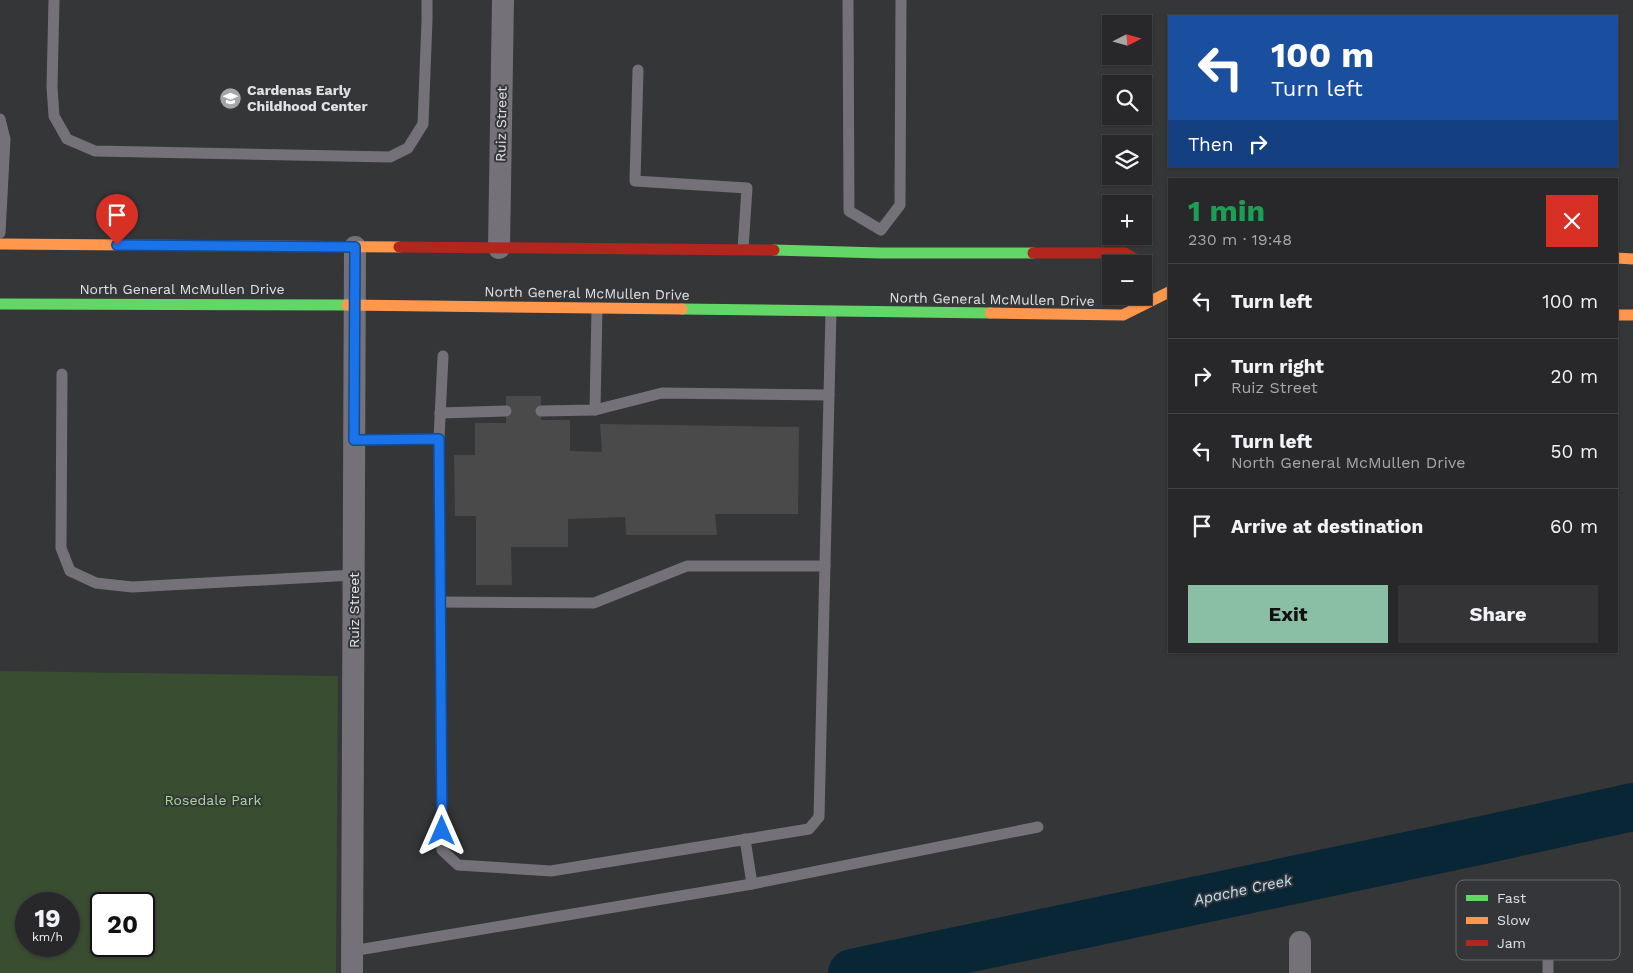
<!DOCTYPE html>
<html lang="en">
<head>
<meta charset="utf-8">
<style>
  :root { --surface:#28282a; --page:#343436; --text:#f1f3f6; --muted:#a5a6a8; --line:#444447; --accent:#8abfa5 }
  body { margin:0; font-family:"Work Sans",sans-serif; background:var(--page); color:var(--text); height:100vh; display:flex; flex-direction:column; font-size:19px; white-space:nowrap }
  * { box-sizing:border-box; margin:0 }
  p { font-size:16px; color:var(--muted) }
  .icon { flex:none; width:28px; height:28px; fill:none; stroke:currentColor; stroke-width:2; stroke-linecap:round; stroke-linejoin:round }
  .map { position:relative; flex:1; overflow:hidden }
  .drawer { position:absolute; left:1168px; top:178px; width:450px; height:475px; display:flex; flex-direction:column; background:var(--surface); border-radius:0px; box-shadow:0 1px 4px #0004,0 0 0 1px var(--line) }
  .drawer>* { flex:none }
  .hud { position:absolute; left:1168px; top:15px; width:450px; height:152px; border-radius:0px; box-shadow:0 1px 4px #0004,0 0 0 1px var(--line); background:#1a4fa0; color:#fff; overflow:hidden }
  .needle { width:32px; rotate:84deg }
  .tools { position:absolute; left:1102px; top:15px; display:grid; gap:10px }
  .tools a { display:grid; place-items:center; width:50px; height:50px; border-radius:0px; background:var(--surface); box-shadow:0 1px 4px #0004,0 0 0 1px var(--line); font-size:25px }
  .speed { position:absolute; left:15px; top:892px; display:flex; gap:10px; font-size:25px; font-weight:700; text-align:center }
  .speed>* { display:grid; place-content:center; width:65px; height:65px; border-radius:50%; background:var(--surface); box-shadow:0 1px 4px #0004,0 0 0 1px var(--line); line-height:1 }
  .speed small { font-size:12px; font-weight:400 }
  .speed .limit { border:2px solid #111; border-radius:8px; background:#fff; color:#111 }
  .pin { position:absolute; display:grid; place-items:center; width:42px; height:42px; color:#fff; margin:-51px -21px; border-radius:50% 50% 50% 0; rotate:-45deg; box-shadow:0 0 5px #0007 }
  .pin .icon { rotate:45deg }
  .me { position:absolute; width:55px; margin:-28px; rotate:0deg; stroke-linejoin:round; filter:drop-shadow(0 0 4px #0008) }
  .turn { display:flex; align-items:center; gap:18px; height:105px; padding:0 20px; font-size:22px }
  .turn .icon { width:65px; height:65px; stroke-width:2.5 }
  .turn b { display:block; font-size:35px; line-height:42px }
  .then { display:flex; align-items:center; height:48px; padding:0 20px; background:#0003; gap:10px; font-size:19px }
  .round { display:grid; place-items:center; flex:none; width:52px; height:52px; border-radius:0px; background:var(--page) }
  .summary { display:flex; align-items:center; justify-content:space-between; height:85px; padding:0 20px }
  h1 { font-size:30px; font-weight:700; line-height:38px; color:#1e9e55 }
  .action { display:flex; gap:10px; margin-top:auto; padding:10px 20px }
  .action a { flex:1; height:58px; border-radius:0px; background:var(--accent); color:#111; font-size:20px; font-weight:700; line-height:58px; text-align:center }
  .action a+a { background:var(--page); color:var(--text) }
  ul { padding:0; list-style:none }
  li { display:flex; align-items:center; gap:15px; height:75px; padding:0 20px; border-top:1px solid var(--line) }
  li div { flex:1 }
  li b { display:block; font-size:19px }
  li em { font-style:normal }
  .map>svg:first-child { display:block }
  .green { fill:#394d30; fill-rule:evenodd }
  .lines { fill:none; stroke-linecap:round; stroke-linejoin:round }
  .river { stroke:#082636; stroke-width:48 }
  .building { fill:#4a4a4a }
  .lane { stroke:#757179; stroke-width:11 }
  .street { stroke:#757179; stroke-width:22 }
  .fast { stroke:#63d668; stroke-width:11 }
  .slow { stroke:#ff974d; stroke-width:11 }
  .jam { stroke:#b3261e; stroke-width:11 }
  .route-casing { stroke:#114b97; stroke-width:12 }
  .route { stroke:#1a73e8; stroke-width:9 }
  .labels { text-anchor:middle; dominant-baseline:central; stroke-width:4; stroke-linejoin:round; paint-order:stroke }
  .poi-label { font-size:14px; font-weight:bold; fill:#e1e2e4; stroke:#343639; text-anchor:start }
  .street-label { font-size:14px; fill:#e1e2e4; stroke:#343639 }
  .park-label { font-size:14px; fill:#a8dc91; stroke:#343639 }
  .water-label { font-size:15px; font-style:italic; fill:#bfe0f6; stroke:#343639 }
  .key { fill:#343639; stroke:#686a6c; stroke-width:1 }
  .key-label { font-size:14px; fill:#e1e2e4 }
</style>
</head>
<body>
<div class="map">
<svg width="1633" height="973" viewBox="0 0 1633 973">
  <rect width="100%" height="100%" fill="#353638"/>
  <path class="green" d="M0,671L338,676L336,973H0ZM26,904H69V946H26ZM101,904H144V946H101Z"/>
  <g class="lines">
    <path class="river" d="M852,973L1483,840L1633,807"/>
  </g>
  <path class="building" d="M506,396H541V420H570V451L602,452L600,424L799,427L798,514H715L717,535H626L625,517L568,519V547H511L512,585H476V516H455L454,455H475V423H506Z"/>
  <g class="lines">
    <g class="lane">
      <path d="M54,0L52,87L54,116L67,139L95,151L390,157L408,148L423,124L427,20V0"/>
      <path d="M848,0L849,211L881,230L900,205L901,0"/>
      <path d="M638,70L635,181L747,188L743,249"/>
      <path d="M0,119L5,139L0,233"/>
      <path d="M443,356L439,439L442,850L458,865L551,871L809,829L819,817L831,311"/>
      <path d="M62,374L61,548L70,571L96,583L132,587L354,575"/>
      <path d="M595,410L597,308"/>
      <path d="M541,411L595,410L662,393L829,395"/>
      <path d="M440,413L506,411"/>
      <path d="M354,440L439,439"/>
      <path d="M440,602L594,603L687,566H825"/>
      <path d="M745,839L752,884"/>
      <path d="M1548,895V973"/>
      <path d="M352,951L752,884L1038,827"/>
    </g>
    <g class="street">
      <path d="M499,248L503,0"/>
      <path d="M1300,942V973"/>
      <path d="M352,973L355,247"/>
    </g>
    <g class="fast">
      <path d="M774,250L881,253H1033"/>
      <path d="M0,304L347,305"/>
      <path d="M682,309L990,313"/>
    </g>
    <g class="slow">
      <path d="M0,244L399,247"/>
      <path d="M1616,258L1633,259"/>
      <path d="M347,305L682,309"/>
      <path d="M990,313L1123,315L1169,292"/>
      <path d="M1616,315H1633"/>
    </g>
    <g class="jam">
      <path d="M399,247L774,250"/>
      <path d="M1033,253H1125L1144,264"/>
    </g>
  </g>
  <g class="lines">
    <defs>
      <path id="route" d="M117,245L355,247L354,440L439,439L442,831"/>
    </defs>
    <use href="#route" class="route-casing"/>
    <use href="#route" class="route"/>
  </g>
  <defs>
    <symbol id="school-disc" viewBox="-11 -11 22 22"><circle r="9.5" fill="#a5a6a8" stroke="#343639"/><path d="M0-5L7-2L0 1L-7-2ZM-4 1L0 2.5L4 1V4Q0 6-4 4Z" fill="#fff"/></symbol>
  </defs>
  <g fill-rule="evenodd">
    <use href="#school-disc" x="218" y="86" width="25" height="25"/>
  </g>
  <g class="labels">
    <g class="poi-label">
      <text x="247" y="90">Cardenas Early<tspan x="247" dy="16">Childhood Center</tspan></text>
    </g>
    <g class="street-label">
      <text transform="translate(501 124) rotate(-89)">Ruiz Street</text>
      <text x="182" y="289">North General McMullen Drive</text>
      <text transform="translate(587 293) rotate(1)">North General McMullen Drive</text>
      <text transform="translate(992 299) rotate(1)">North General McMullen Drive</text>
      <text transform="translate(354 610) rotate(-90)">Ruiz Street</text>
    </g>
    <g class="park-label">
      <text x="213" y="800">Rosedale Park</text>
    </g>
    <g class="water-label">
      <text transform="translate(1243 890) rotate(-12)">Apache Creek</text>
    </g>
  </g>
  <rect x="1456" y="880" width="164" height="80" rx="8" class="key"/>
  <rect x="1466" y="895" width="22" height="6" fill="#63d668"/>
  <rect x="1466" y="917" width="22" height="7" fill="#ff974d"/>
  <rect x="1466" y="940" width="22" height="6" fill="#b3261e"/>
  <g class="key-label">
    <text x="1497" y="903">Fast</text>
    <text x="1497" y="925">Slow</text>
    <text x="1497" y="948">Jam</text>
  </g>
</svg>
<div class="tools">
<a><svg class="needle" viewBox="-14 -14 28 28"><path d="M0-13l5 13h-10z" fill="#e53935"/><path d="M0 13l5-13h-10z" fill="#a5a6a8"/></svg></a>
<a><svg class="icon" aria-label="search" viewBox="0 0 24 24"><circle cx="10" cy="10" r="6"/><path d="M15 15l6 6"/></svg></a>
<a><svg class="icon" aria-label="layers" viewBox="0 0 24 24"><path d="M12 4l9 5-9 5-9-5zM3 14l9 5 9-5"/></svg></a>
<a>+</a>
<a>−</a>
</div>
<div class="speed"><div>19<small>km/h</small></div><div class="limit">20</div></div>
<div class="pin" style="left:117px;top:245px;background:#d93025"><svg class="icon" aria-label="arrive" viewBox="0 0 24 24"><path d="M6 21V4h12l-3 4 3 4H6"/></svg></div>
<svg class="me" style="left:442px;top:831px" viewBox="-20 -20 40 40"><path d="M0-17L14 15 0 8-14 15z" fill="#1a73e8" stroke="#fff" stroke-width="4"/></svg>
<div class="hud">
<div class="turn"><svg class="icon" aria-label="left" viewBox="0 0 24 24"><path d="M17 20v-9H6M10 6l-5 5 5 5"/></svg><div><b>100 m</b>Turn left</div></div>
<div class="then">Then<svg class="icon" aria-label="right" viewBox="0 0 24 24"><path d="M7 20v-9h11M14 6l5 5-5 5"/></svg></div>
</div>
<section class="drawer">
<div class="summary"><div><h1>1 min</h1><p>230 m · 19:48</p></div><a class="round" style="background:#d93025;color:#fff"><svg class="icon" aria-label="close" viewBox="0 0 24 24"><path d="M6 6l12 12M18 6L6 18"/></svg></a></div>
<ul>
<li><svg class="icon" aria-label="left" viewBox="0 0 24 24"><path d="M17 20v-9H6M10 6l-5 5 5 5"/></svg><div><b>Turn left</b></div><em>100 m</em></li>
<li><svg class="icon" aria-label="right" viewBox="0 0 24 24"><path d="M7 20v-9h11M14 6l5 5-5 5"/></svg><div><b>Turn right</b><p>Ruiz Street</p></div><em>20 m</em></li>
<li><svg class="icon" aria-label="left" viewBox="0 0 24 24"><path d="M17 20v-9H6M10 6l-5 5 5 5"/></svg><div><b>Turn left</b><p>North General McMullen Drive</p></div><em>50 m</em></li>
<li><svg class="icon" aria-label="arrive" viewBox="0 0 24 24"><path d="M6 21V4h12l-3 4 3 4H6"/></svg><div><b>Arrive at destination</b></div><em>60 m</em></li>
</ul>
<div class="action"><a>Exit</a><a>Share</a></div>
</section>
</div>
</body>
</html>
